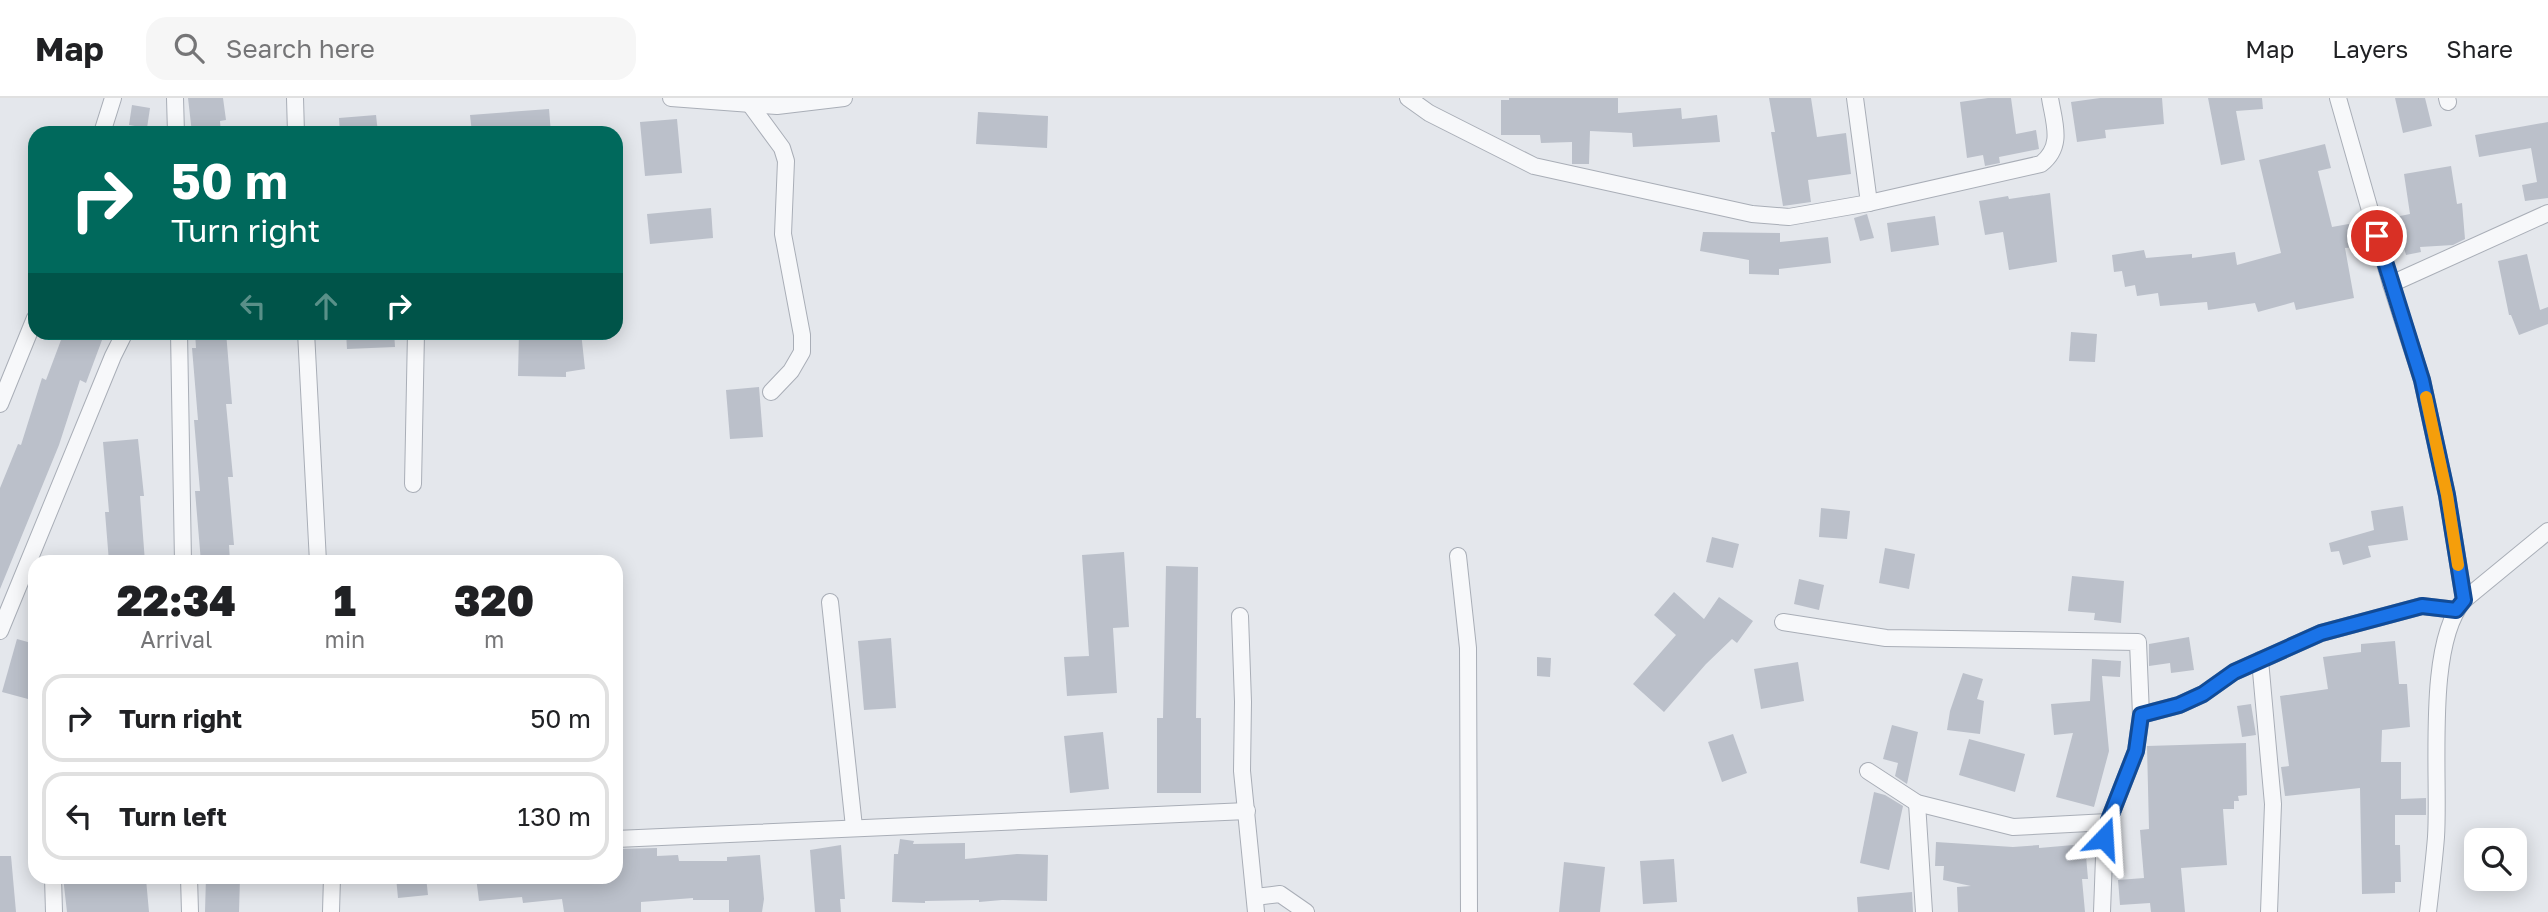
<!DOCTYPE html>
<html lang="en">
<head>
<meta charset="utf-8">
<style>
  :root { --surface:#fff; --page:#f6f6f6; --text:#202124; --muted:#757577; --line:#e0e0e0 }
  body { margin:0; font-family:"Golos Text",sans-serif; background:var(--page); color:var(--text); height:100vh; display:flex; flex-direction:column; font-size:26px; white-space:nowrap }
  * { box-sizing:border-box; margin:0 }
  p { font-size:23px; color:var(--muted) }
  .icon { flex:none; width:38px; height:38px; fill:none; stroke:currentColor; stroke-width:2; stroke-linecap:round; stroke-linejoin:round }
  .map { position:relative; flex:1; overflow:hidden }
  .panel { position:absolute; left:28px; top:457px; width:595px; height:329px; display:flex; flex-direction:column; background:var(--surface); border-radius:21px; box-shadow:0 4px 18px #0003 }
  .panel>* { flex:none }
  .hud { position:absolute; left:28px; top:28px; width:595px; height:214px; border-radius:21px; box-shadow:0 4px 18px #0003; background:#00695c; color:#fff; overflow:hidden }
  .tools { position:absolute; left:2464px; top:730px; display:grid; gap:14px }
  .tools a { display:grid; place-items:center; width:63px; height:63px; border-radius:14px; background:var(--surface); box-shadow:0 4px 18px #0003; font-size:35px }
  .pin { position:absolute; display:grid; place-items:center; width:60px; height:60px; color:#fff; margin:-30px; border:4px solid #fff; border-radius:50%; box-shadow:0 2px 7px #0007 }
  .me { position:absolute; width:77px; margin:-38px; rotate:20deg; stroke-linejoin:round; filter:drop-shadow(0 0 5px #0008) }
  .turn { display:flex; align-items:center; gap:24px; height:147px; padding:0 28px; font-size:32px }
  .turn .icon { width:91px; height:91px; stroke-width:2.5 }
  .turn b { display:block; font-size:49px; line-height:60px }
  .lanes { display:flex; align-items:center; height:66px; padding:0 28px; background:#0003; justify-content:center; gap:35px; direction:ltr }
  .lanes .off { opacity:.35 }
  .eta { display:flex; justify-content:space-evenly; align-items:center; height:119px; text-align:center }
  .eta b { font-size:42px; font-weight:800; line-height:49px }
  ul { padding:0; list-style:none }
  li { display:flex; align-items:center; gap:21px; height:88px; margin:0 14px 10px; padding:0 14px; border:4px solid var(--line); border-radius:21px }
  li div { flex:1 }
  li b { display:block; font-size:26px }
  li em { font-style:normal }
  header { display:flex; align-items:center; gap:42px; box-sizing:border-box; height:98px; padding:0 35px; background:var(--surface); border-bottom:2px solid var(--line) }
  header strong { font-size:33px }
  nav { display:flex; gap:38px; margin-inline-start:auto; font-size:24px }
  .search { width:490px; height:63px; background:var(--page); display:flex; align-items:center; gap:18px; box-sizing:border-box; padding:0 24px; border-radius:21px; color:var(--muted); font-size:26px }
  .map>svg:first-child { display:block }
  .building { fill:#bbc0ca }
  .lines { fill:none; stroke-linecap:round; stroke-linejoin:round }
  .street-casing { stroke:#a9aeb7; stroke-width:18 }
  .street { stroke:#f7f8fa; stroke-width:16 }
  .route-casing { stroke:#114b97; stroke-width:18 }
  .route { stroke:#1a73e8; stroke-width:12 }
  .slow { stroke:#f59e0b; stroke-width:12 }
</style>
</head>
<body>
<header>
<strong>Map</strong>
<div class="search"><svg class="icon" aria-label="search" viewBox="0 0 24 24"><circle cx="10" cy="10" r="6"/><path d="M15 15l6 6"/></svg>Search here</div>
<nav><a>Map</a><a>Layers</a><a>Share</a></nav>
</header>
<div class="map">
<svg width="2548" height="814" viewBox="0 0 2548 814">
  <rect width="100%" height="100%" fill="#e4e7ec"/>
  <g class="building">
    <path d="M188,0H223L226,22L220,23L221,35H192Z"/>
    <path d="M1509,0H1618V15L1681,10L1682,21L1717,17L1720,44L1633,49L1632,35L1590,33L1589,66H1572V44L1541,45L1540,37H1501V2H1509Z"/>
    <path d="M1769,0H1811L1817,39L1846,35L1851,76L1808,82L1811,104L1783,108L1771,34H1775Z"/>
    <path d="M1988,0H2011L2016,36L2036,32L2039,51L1999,59L2000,65L1985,68L1983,57L1967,60L1960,4Z"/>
    <path d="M2100,0H2162L2164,26L2105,32L2106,40L2077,44L2071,4Z"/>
    <path d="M2208,0H2262L2263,11L2236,13L2245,62L2221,67Z"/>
    <path d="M2395,0H2425L2432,28L2403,35Z"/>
    <path d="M132,7L150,10L147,30L129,27Z"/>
    <path d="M549,11L551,35H472L470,17Z"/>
    <path d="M978,14L1048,18L1047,50L976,46Z"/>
    <path d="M376,17L378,35H340L339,20Z"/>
    <path d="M677,21L682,75L645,78L640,24Z"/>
    <path d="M2548,24V100L2525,103L2522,87L2537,84L2531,50L2479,59L2475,37Z"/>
    <path d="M2325,46L2331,70L2318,73L2332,129L2354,125L2357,149L2345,150L2354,200L2296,212L2294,204L2258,214L2255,205L2208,212L2207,204L2160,208L2158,195L2137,198L2135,187L2125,189L2122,173L2114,174L2112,157L2144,152L2146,160L2192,156V160L2235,154L2237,167L2281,155L2259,62Z"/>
    <path d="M2451,68L2457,106L2462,105L2465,141L2453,147L2420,149L2421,154L2406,157L2395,119L2410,116L2404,76Z"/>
    <path d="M2050,95L2057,164L2009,172L2003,134L1985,137L1979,103L2008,98L2009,101Z"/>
    <path d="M711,110L713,140L650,146L647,116Z"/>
    <path d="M1867,116L1874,140L1860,143L1854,120Z"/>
    <path d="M1935,118L1939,147L1891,154L1887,125Z"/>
    <path d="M1703,134L1780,135V144L1828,139L1831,165L1779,171V177L1749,176V162L1700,153Z"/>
    <path d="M2527,156L2540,212L2548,209V226L2519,237L2511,217H2509L2498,163Z"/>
    <path d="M64,234H105L86,285L80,282L59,347L0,491V390L18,346L21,347L42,280L46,282Z"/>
    <path d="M195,234H226L232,306H226L233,379H228L234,447H229L230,464H201L195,393H200L194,322H198L192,250H196Z"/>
    <path d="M346,234H394L395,249L347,251Z"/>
    <path d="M519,234H581L585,271L566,274V279L518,278Z"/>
    <path d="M2071,234L2097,236L2095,264L2069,263Z"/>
    <path d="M759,289L763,339L730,341L726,292Z"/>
    <path d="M138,341L144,398H140L145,464H109L105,414H109L103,344Z"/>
    <path d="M2403,408L2408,442L2368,448L2371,459L2343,467L2339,453L2331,454L2329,445L2374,432L2371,413Z"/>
    <path d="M1821,410L1850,413L1847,441L1819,439Z"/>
    <path d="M1712,439L1739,446L1733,470L1706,464Z"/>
    <path d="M1885,450L1915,456L1909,491L1879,485Z"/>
    <path d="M1124,454L1129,529L1113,530L1117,595L1067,598L1064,559L1089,558L1082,457Z"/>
    <path d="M1166,468L1198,469L1196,620H1201V695H1157V620H1163Z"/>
    <path d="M2072,478L2124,483L2121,525L2094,522L2095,515L2068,513Z"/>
    <path d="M1799,481L1824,487L1819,512L1794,506Z"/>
    <path d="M1674,494L1704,521L1719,499L1753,523L1737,545L1732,541L1706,566L1664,614L1633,586L1676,537L1654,517Z"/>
    <path d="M2189,539L2194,572L2171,575L2170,565L2149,568V546Z"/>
    <path d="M891,540L896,610L864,612L858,543Z"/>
    <path d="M17,541L35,546V577L28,601L2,594Z"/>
    <path d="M2395,543L2399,586H2407L2410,629L2382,632L2381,664H2401V701L2426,700V717H2395V747H2400L2401,784H2395V795L2362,796L2360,690L2285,698L2281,669L2289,668L2280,598L2328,591L2323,559L2361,554V546Z"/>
    <path d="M1537,559L1551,560L1550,579L1537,578Z"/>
    <path d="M2092,561L2121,563L2120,579L2102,578L2109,653L2094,709L2056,699L2073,635L2054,637L2051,606L2090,603Z"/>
    <path d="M1798,564L1804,603L1761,611L1754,571Z"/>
    <path d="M1963,575L1983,581L1977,601L1984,603L1980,636L1947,632L1950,613Z"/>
    <path d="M2251,606L2256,637L2242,639L2237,608Z"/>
    <path d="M1892,627L1918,634L1907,686L1895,678L1898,665L1883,661Z"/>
    <path d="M1103,634L1109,691L1070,695L1064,638Z"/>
    <path d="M1733,636L1747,675L1722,684L1708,644Z"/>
    <path d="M1969,641L2025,656L2015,694L1959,677Z"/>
    <path d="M2246,645L2247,697L2238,698L2239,703H2234V711H2223L2227,767L2181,770L2185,814H2151L2150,805L2120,807L2118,782L2144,780L2140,732L2149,731L2147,648Z"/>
    <path d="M1874,694L1885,697L1903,708L1889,772L1860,765Z"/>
    <path d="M900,741L914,743L913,746L965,745V761L1017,756L1048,757L1047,803L1002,802L979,804V802L925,803V805L892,804L894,756H898Z"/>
    <path d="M1936,744L2013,749L2039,747V750L2085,746L2088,781H2082L2085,814H1958L1957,789L1971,788L1943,782L1944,768H1935Z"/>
    <path d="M841,747L845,801H840L841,814H815L810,752Z"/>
    <path d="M657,750V758L678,757L679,763H727V759L760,757L764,801L762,814H729V802H693V800L641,804V814H564L562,801L523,805L522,799L479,803L476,779H616V751Z"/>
    <path d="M0,758H11L16,814H0Z"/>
    <path d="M1674,761L1677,804L1643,806L1640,763Z"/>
    <path d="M1564,764L1605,769L1600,814H1559Z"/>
    <path d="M63,779H99L100,786L146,781L149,814H67Z"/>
    <path d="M206,779H240L239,814H205Z"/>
    <path d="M396,779H426L428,797L398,800Z"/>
    <path d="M1912,794L1913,814H1858L1857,799Z"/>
  </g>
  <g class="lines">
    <defs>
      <g id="street">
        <path d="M175,0L176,35"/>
        <path d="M295,0L296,35"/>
        <path d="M671,0L777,8L844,0"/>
        <path d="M1408,0L1429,15L1534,68L1752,116L1789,119L1869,105L2041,66C2064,48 2054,25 2050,0"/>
        <path d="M1855,0L1869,105"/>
        <path d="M2338,0L2391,186L2422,282L2447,397L2464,502"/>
        <path d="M2447,0L2448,4"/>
        <path d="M749,5L782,50L786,63L783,136L802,237V254L791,273L771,294"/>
        <path d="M102,35L113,0"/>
        <path d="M2391,186L2548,115"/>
        <path d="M179,234L183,464"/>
        <path d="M306,234L318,464"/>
        <path d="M0,306L35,220"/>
        <path d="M413,386L416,234"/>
        <path d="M1458,458L1468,550L1469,814"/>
        <path d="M830,504L854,729"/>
        <path d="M1240,518L1243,604L1242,673L1256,814"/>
        <path d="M1783,524L1886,540L2138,544L2141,617L2136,653L2105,732L2102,814"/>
        <path d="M0,533L113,258L125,234"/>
        <path d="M2260,562L2273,706L2269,814"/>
        <path d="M2141,617L2179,607L2203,596L2234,574L2321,535L2422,508L2456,512"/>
        <path d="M1868,673L1917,705L2013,729L2108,724"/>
        <path d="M1917,705L1924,814"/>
        <path d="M616,741L1247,713"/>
        <path d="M53,779L54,814"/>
        <path d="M189,779L190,814"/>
        <path d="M1255,799L1280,796L1306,814"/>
        <path d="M331,814L332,779"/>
        <path d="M2428,814C2431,789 2434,764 2436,739C2440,679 2425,547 2464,502L2548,433"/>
      </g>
    </defs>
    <use href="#street" class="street-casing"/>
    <use href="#street" class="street"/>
  </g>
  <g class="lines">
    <defs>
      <path id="route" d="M2104,740L2105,732L2136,653L2141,617L2179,607L2203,596L2234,574L2321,535L2422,508L2456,512L2464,502L2447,397L2422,282L2377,138"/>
    </defs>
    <use href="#route" class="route-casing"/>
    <use href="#route" class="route"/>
    <path class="slow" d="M2426,299L2447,397L2458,467"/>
  </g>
</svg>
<div class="tools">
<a><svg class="icon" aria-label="search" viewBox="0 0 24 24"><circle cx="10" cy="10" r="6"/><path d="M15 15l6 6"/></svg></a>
</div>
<div class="pin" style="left:2377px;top:138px;background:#d93025"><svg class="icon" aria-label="arrive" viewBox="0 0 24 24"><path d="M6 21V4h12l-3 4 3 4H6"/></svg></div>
<svg class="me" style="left:2104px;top:740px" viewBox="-20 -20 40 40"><path d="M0-17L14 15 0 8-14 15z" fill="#1a73e8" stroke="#fff" stroke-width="4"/></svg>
<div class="hud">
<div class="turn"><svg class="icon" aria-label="right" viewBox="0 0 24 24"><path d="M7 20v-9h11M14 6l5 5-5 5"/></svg><div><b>50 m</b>Turn right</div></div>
<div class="lanes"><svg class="icon off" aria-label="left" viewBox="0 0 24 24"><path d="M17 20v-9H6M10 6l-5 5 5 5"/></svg><svg class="icon off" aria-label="ahead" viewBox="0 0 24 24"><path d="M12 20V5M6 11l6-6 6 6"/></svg><svg class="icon" aria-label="right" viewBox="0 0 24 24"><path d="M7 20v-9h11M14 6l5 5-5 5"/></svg></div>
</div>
<section class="panel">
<div class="eta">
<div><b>22:34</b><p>Arrival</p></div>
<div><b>1</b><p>min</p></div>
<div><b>320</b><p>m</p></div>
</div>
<ul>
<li><svg class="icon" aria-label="right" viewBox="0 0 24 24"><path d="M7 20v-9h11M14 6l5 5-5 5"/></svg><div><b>Turn right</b></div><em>50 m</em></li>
<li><svg class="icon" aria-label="left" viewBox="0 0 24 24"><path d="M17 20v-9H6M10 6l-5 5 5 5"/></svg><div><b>Turn left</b></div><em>130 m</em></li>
</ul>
</section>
</div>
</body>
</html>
